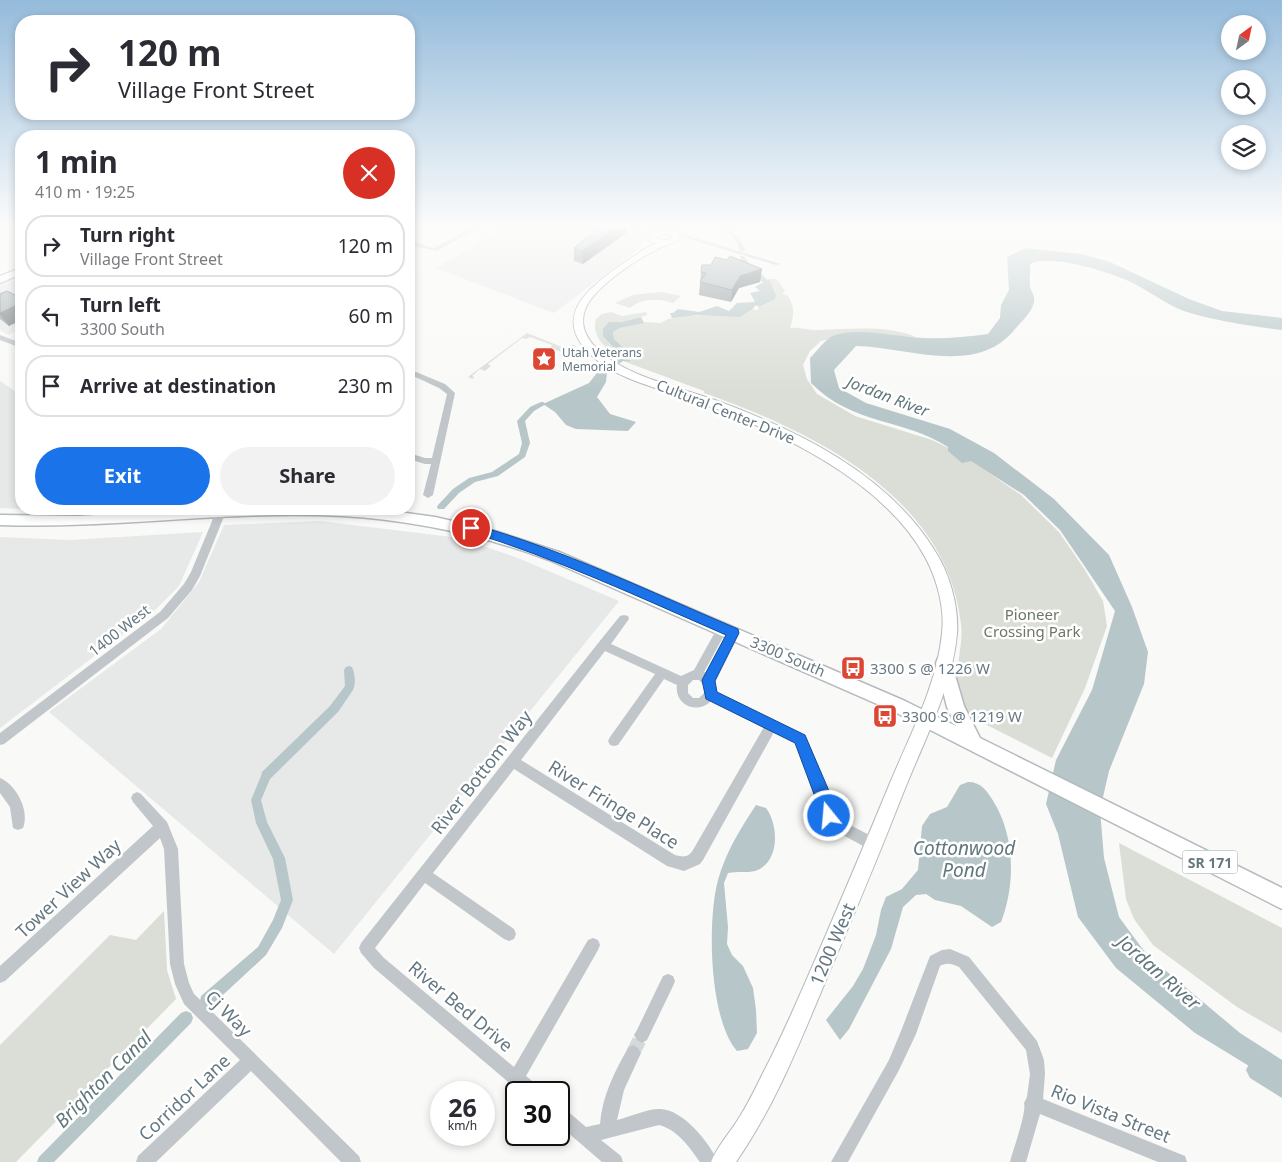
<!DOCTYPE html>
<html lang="en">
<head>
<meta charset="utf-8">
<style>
  :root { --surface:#fff; --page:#f2f2f3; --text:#2b2b33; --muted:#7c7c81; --line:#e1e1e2; --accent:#1a73e8 }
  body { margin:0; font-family:"Noto Sans",sans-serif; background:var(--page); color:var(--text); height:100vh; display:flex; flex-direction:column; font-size:19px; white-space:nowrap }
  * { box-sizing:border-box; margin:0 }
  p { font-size:16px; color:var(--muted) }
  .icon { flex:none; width:28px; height:28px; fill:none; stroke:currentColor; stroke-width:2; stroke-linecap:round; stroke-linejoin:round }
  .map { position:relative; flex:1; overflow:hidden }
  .side { position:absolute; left:15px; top:130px; width:400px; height:385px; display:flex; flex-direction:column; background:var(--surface); border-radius:20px; box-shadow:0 2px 8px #0003 }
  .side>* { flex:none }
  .guide { position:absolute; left:15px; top:15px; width:400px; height:105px; border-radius:20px; box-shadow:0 2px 8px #0003; background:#fff; color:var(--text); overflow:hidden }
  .needle { width:32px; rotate:33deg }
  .tools { position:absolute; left:1221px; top:15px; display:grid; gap:10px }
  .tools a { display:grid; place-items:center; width:45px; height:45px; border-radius:50%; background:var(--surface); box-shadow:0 2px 8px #0003; font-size:25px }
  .speed { position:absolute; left:430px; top:1081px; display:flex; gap:10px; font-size:25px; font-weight:700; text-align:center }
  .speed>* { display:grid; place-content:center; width:65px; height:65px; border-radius:50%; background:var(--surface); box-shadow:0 2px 8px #0003; line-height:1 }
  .speed small { font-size:12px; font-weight:400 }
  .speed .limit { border:2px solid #111; border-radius:8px; background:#fff; color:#111 }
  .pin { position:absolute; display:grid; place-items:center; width:42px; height:42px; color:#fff; margin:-21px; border:2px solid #fff; border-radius:50%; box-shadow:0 1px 5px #0007 }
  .me { position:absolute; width:55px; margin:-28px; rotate:343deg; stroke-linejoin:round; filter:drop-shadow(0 0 4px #0008) }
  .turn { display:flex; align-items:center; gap:18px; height:105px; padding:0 20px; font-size:22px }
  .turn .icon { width:65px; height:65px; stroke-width:2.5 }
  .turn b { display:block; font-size:35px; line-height:42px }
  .round { display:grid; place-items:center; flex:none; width:52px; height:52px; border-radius:26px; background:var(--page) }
  .head { display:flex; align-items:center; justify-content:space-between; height:85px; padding:0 20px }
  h1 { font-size:30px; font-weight:700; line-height:38px }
  .primary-button { display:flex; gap:10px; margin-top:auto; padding:10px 20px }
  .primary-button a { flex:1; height:58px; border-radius:30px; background:var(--accent); color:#fff; font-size:20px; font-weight:700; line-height:58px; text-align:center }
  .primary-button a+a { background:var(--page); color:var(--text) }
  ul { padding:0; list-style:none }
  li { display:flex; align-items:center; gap:15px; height:62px; margin:0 10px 8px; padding:0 10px; border:2px solid var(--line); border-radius:20px }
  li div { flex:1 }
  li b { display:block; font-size:19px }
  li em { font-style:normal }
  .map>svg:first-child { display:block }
  .built { fill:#e7e9e8 }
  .green { fill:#daded6 }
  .water { fill:#b7c6c8 }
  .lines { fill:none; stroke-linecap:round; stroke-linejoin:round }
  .canal { fill:#b7c6c8; fill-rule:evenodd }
  .river { fill:#b7c6c8; fill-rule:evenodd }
  .street-tunnel { stroke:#d4d9da; stroke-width:14; stroke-dasharray:14 8; stroke-linecap:butt }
  .secondary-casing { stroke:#b3babd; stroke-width:2 }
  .primary-casing { stroke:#b4babd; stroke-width:3 }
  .street { fill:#c0c6c9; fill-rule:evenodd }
  .secondary { fill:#fff; fill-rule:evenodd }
  .primary { fill:#fff; fill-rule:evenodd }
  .wall { fill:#90999d }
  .shaded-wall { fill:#757d7f }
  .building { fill:#a7b2b6; stroke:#757d7f }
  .route { fill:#1a73e8; stroke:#114b97 }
  .labels { text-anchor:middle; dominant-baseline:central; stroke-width:5; stroke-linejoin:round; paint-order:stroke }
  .far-poi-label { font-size:12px; fill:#657881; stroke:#fff; text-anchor:start }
  .shield { fill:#fff; stroke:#93a0a7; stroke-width:1 }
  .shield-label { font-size:14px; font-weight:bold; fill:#657881 }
  .street-label { font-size:15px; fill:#657881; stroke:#fff }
  .park-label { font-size:15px; fill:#6a7964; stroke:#fff }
  .poi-label { font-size:15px; fill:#657881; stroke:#fff; text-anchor:start }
  .water-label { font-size:16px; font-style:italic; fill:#60777b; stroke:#fff }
  .near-street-label { font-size:18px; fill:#657881; stroke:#fff }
  .near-water-label { font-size:19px; font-style:italic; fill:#60777b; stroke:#fff }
</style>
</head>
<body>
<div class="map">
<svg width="1282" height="1162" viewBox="0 0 1282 1162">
  <rect width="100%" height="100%" fill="#f9f9f7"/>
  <g class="built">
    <path d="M503,228H635L643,231L645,237L640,248L554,313L436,268Z"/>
    <path d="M21,277V328L8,335L0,330V286Z"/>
    <path d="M0,381L21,395V509H64L61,511L0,508Z"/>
    <path d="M320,521L460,538L518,558L619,601L334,954L49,712L161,629L199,582L224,525Z"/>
    <path d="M203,532L179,586L156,609L0,728V537L70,540Z"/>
  </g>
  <g class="green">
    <path d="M769,279H777L785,291L782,294L788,296C795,307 794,315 790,328C800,327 810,331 821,330C854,329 882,325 914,336L915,340L837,337L821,341L810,351L803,365L807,379L817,394L855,416L932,440L961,454L988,472L1021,495L1059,532L1085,570L1103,601L1107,626L1085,688L1052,758L971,717C943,695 965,654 961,624C947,496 812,431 704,393V391L623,361L630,354L614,339L613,332L620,328L645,322L661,323L668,319L686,316L745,314L751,309L758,310V307L774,300Z"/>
    <path d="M661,292L681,296L673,303C659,298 641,298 630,308L615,303L633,295Z"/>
    <path d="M611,312L622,316L646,312L647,315L622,322H609L604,336L618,352L617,357C605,347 591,336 596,319L602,314Z"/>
    <path d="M527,333L562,347L574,345L577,349L562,352L550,348L552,345L530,337L526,339L522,338L488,364L491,366L485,371L480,369L472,376L474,377L473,379L468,377Z"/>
    <path d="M1119,843L1282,928V1033L1237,1007L1153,945L1134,919L1126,899Z"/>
    <path d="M164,911L167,970L176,999L16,1162H0V1045L110,935L136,940Z"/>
  </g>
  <g class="water">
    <path d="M1025,248L1081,254L1110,262L1189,299L1222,311L1282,318V330C1250,326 1215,321 1184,311C1166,304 1150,292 1133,283C1113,273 1050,253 1030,264C1031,271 1029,279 1030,287C1031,290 1033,294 1034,297C1036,309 1022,321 1015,329C977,377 907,347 856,346L834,370L839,388L866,403L950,429L994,453L1054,499L1109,555L1132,607L1148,652L1144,684L1109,771L1100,810L1104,858L1119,917L1147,955L1240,1033L1282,1060V1086L1195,1033L1116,968L1078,917L1058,834L1046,804L1056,760L1092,690L1115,611L1060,530L1024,495L971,461L962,463L948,451V447C903,418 854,426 811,383L810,358C817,351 826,338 835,335C858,327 898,337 923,338C944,339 966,337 988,334L1000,318L1001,305L1009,290L1007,257Z"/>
    <path d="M769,279L776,296L774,300L758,307L750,293L760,291L755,287Z"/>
    <path d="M753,302L754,308L740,317L697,315L672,318L670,313H673L678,309L699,312L717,306L729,311L737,303Z"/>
    <path d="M641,317L644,323L620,328L613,332L614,339L630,354V361H623L607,372L606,382L597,397L610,414L636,422L628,431L576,429L566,425L555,412L543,404L589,383L600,369L617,357L618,352L603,336V329L609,322H622Z"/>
    <path d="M968,782C981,782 986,790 992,799C1015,834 1016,884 1001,922L992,927L961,906L935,900L926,894L916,895L903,907L891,949L849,1029L840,1040L826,1020L853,986L863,969L876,935L881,910L886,897L902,889L918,870L922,826L930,814L947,807L960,785Z"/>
    <path d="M756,805L766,808C779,825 780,863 755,871C747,873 737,871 728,873L724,883L728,927L727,944L732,955L743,966L753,988L756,1010L757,1033L748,1049L737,1051C709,1019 707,921 718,880C726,852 740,829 756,805Z"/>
  </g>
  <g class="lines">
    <g class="canal">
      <path d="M723,228H728L740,239L745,250L744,251H740L736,241Z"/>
      <path d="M740,256H744C752,272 767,274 773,289C769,303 755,306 743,310L740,308L741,307C751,302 764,301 767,289C762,275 742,272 740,256Z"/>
      <path d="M541,402H543L546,404L534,411L525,421L530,443L525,457L498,476L475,482L459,493L444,509H438L437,507L438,505L453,489L469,478L492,472L519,454L522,443L517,421L530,407Z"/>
      <path d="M349,666L352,667C355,673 356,684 353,690L338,712L270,779L261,800L267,822L285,858L293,900L282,928L266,955L211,1006L206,1007L201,1006L200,1001L201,996L258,947L273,920L281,900L273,859L256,823L251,800L261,776L262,772L330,706L345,686L344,670L346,667Z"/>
      <path d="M186,1011L191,1013L193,1018L191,1023L54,1162H37L39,1157L181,1013Z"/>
    </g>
    <path class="river" d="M1258,1058L1282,1072V1098L1250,1078L1246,1070L1250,1062Z"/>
    <path class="street-tunnel" d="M633,1053L642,1035"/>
    <defs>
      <path id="secondary" d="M661,229L677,231L681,238C673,245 664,245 654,251C634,261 592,289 585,310C577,331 595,350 611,360C642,380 681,388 715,400C797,430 888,474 935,551C950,574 959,607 957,634C952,688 924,741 904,791C879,855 853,917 826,980C800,1042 775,1106 736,1162H711C717,1147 728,1135 737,1121C747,1106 755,1089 763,1073C784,1033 801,992 819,951C843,895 867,839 890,783C910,735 937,685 942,633C945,608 937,579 925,557C883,479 772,428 692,400C659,388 618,380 592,356C553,319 583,293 615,269C629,260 641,250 656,243L650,242L647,236ZM662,234L671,235L672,237L668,240L656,238Z"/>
      <g id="primary">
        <path d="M21,268V274L0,283V276Z"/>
        <path d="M204,509H377L435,517L495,531L559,552L905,701L956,726L947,707L936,663L938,658L944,656L950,658L964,706L980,738L1282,888V909L893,711L549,560C482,535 413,520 342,516C228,510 114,529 0,525V515L78,516Z"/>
      </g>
    </defs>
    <use href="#secondary" class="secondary-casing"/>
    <use href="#primary" class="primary-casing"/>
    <g class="street">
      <path d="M471,228H478L437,251L409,245V241L434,248Z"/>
      <path d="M653,228H659L655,231L653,230Z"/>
      <path d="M672,232H676L781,264L776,265L672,234Z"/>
      <path d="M0,335L21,343V348L0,340Z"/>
      <path d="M409,369L445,384L455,393L433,495L428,498L423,495L431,464H425L409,459V453L425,458H432L447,394L439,388L409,374Z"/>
      <path d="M220,511L225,514L200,576L192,590L168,618L4,744L0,745V733L160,612L184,584L191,572L215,514Z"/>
      <path d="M624,615L628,616L629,619L611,644L681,676L694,670L719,625L723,624L727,625L728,628L704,672L707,673L729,630L733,629L737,630L738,633L714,681L716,692L804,735L838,815L850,825L879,840L881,845L879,850L874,852L841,834L829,824L796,743L774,732L703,860L700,864L684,871L667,866L514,769L433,873L514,929L516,934L514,939L509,941L504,939L425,883L375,948L384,958L514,1067L588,940L593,938L598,940L600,945L598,950L526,1076L538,1086L540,1092H520L374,968L361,953L359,948L361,943L599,642L620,616ZM605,651L655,674L610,737L608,741L610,745L614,746L618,745L664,679L677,685C674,705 697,715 711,701L764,727L693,850C688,858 683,857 675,855L521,760ZM693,680H699L704,685V693L699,698H693L688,693V685Z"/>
      <path d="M0,778C17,785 30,812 23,828L18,830L13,828L10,807L0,793Z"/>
      <path d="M137,792L141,794L167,822L178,849L184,964L189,983L194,994L359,1156L361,1162H341L251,1071L156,1162H136L138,1156L240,1060L184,1004L175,984L170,964L164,849L160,838L5,981L0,983V966L153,826L133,802L131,798L133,794Z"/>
      <path d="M950,949L969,957L1037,1041L1044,1060L1045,1074L1043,1099L1185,1156L1187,1162H1158L1040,1114L1026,1162H1010C1013,1150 1027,1112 1024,1103L1027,1097L1030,1074L1026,1050L959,967C953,964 947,962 940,966L916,1034L899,1070L848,1162H831L889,1060L901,1031L930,956L942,950Z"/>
      <path d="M668,974L673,976L675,981L673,986L647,1040L642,1043L637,1040L634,1035L637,1030L663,976Z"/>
      <path d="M633,1045L638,1048L641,1053L624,1090L617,1120C629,1117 647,1109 659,1109C682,1108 710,1143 718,1162H700C689,1147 678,1130 659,1125L601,1140L621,1156L623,1162H602L559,1125V1107L565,1109L586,1127L600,1124C602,1096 615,1071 628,1048Z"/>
    </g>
    <use href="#secondary" class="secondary"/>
    <use href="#primary" class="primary"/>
  </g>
  <g class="wall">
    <path d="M592,229L626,233L583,264L574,261V248L593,233Z"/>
    <path d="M762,269L760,282L739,288L731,302L699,295L701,272Z"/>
    <path d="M0,294L9,326L0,319Z"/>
  </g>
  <g class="shaded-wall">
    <path d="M616,228H626V233L583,264L582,251Z"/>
    <path d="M762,269L760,282L739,288L731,302L732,290L740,276Z"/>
    <path d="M21,303V320L9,326L0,314V313Z"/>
  </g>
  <g class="building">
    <path d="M595,228H616L582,251L574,248L596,230L592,229Z"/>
    <path d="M730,256L762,269L740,276L732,290L700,282L706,273L701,272L702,265H711L715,257L727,260Z"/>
    <path d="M7,291L21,298V303L0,313V294Z"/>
  </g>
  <linearGradient id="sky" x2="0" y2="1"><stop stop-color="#94bbdb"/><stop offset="0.58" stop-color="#fcfcfb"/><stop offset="1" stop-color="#fcfcfb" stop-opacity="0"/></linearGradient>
  <rect width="1282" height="390" fill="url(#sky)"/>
  <path class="route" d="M471,524C563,549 650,592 738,629L739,633L715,681L717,692L805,735L835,805L836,816L834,821L829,823L824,821L795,743L706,699L702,680L726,635C641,598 556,558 467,531V525Z"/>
  <defs>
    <symbol id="sight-square" viewBox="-11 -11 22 22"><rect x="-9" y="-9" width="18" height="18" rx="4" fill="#dd4633" stroke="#fff"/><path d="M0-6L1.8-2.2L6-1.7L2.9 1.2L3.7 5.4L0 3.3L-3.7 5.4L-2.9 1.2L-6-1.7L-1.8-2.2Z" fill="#fff"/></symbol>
    <symbol id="bus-square" viewBox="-11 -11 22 22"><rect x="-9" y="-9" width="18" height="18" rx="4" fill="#dd4633" stroke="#fff"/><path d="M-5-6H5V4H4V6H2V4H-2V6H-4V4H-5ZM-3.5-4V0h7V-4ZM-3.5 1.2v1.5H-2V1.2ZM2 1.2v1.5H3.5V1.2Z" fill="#fff"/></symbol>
  </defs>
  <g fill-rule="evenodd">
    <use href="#sight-square" x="530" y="345" width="28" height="28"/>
    <use href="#bus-square" x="839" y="654" width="28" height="28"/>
    <use href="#bus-square" x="871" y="702" width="28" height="28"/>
  </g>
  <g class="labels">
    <g class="far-poi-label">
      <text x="562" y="352">Utah Veterans<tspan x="562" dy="14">Memorial</tspan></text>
    </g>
    <rect class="shield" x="1182.5" y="850.5" width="55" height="23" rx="4"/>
    <g class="shield-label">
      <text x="1210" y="862">SR 171</text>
    </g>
    <g class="street-label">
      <text transform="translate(726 411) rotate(22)">Cultural Center Drive</text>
      <text transform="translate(119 630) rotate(-38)">1400 West</text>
      <text transform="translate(788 656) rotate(23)">3300 South</text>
    </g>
    <g class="park-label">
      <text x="1032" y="614">Pioneer<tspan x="1032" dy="17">Crossing Park</tspan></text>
    </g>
    <g class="poi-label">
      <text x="870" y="668">3300 S @ 1226 W</text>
      <text x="902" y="716">3300 S @ 1219 W</text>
    </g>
    <g class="water-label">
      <text transform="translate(888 396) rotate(21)">Jordan River</text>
    </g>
    <g class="near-street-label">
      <text transform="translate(481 772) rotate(-52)">River Bottom Way</text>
      <text transform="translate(614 804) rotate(32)">River Fringe Place</text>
      <text transform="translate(68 888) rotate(-43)">Tower View Way</text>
      <text transform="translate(832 944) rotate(-67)">1200 West</text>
      <text transform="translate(461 1006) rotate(40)">River Bed Drive</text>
      <text transform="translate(229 1013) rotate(45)">Cj Way</text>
      <text transform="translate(184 1097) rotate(-43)">Corridor Lane</text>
      <text transform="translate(1111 1113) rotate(22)">Rio Vista Street</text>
    </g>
    <g class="near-water-label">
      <text x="964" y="848">Cottonwood<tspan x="964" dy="22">Pond</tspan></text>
      <text transform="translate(1159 972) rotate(41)">Jordan River</text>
      <text transform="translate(103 1079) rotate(-45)">Brighton Canal</text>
    </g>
  </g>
</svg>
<div class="tools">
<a><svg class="needle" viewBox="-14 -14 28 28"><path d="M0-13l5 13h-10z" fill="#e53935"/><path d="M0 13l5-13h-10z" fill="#7c7c81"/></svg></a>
<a><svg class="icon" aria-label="search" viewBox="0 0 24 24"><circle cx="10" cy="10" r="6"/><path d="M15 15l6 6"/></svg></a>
<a><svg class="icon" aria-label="layers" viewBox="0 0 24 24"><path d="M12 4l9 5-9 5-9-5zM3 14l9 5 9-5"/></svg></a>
</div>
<div class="speed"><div>26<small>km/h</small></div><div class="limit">30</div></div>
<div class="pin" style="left:471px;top:528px;background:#d93025"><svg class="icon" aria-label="arrive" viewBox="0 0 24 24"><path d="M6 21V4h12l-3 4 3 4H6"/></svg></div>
<svg class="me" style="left:829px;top:816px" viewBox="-20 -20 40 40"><circle r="17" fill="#1a73e8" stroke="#fff" stroke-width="3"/><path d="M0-11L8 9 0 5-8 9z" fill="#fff"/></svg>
<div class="guide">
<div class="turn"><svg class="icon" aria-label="right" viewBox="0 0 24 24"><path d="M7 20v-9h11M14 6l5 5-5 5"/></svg><div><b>120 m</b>Village Front Street</div></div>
</div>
<section class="side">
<div class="head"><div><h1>1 min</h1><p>410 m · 19:25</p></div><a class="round" style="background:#d93025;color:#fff"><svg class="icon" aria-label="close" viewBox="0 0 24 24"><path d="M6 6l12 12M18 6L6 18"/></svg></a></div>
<ul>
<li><svg class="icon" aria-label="right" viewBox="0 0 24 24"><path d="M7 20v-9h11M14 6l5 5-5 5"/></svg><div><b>Turn right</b><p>Village Front Street</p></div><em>120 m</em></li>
<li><svg class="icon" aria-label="left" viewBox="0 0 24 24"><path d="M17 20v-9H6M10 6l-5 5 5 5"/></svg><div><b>Turn left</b><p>3300 South</p></div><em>60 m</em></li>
<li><svg class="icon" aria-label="arrive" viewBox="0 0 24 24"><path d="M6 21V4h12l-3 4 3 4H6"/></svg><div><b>Arrive at destination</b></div><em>230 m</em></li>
</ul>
<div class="primary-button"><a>Exit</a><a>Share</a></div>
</section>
</div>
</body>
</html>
